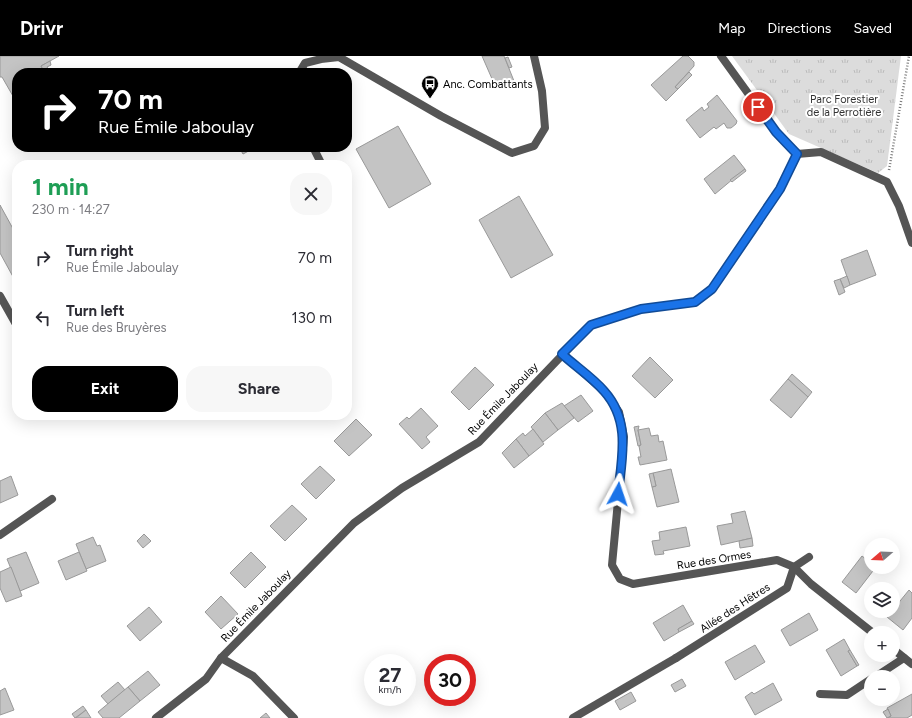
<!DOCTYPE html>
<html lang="en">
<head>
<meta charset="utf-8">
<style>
  :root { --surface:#fff; --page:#f7f7f7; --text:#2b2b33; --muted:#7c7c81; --accent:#000 }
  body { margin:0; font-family:Figtree,sans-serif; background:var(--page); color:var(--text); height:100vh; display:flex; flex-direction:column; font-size:15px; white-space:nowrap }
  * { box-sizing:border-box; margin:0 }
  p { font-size:13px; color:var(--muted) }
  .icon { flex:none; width:22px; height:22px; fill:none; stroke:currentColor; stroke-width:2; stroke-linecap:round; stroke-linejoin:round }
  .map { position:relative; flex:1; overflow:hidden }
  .side { position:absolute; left:12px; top:104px; width:340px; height:260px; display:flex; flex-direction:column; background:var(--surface); border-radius:16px; box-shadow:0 4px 16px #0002 }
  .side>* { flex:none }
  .top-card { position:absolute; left:12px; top:12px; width:340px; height:84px; border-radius:16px; box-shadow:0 4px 16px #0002; background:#000; color:#fff; overflow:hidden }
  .needle { width:26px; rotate:251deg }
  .buttons { position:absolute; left:864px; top:482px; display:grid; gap:8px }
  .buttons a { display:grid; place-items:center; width:36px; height:36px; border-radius:50%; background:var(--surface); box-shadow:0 4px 16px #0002; font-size:20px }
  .speed { position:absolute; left:364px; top:598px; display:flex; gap:8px; font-size:20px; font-weight:700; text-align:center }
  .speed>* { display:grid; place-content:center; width:52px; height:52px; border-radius:50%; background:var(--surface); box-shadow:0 4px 16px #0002; line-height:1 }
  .speed small { font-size:10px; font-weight:400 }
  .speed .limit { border:6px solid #d22; background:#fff; color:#111 }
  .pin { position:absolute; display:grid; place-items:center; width:34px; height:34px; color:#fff; margin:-17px; border:2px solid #fff; border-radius:50%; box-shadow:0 1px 4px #0007 }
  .me { position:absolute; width:44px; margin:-22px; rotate:5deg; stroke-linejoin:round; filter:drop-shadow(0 0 3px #0008) }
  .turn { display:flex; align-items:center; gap:14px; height:84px; padding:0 20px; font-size:18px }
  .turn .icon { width:52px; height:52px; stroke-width:2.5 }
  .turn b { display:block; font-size:28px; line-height:34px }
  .round { display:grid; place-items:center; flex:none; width:42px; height:42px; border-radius:16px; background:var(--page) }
  .headline { display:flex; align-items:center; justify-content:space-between; height:68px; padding:0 20px }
  h1 { font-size:24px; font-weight:700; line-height:30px; color:#1e9e55 }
  .button { display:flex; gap:8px; margin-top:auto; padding:8px 20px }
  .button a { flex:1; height:46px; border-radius:16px; background:var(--accent); color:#fff; font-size:16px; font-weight:700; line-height:46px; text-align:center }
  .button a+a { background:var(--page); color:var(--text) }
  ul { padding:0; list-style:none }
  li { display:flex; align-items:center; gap:12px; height:60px; padding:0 20px }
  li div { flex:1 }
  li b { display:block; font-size:15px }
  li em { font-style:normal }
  header { display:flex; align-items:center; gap:24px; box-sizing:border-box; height:56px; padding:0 20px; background:var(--accent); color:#fff }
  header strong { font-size:19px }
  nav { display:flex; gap:22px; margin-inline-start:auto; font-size:14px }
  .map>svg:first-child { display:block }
  .park { fill:url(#park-tufts) }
  .building { fill:#c4c4c4; stroke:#999 }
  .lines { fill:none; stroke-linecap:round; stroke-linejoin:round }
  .path { stroke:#777; stroke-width:2.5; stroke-dasharray:1 2; stroke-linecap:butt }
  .lane { stroke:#555; stroke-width:8 }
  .street { stroke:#555; stroke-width:8 }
  .route-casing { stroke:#114b97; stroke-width:10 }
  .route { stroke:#1a73e8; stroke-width:7 }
  .labels { text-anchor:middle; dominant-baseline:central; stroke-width:4; stroke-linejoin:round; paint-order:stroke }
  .poi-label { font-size:11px; fill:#000; stroke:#fff; text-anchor:start }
  .park-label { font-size:11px; fill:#333; stroke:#fff }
  .street-label { font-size:11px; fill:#000; stroke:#fff }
</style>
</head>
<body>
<header>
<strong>Drivr</strong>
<nav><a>Map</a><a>Directions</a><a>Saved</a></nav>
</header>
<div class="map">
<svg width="912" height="662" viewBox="0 0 912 662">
  <defs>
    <pattern id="park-tufts" width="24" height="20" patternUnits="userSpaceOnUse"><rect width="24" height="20" fill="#dcdcdc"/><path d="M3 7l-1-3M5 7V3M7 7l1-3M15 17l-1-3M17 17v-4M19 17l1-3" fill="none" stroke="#bbb"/></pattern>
  </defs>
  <rect width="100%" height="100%" fill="#fff"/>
  <path class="park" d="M732,0H901L887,110L878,117L789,78Z"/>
  <g class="building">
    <path d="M0,0H59L41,10L45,17H17V47L2,21H0Z"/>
    <path d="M482,0H504L514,25L496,32Z"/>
    <path d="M683,0H688L694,6V10L675,31L678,33L666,45L651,29Z"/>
    <path d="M508,1L512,11L509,12L505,2Z"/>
    <path d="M50,5L51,9L47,11L51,17H45L41,10Z"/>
    <path d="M689,16L692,19L678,33L675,31Z"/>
    <path d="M717,39L737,65L736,68L731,72H727L724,67L716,73L714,71L700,82L686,64L702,51L704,55L709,51L707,48Z"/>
    <path d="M398,70L431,128L389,152L356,93Z"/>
    <path d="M239,91H256L243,98Z"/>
    <path d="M734,99L745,113L715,138L704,123Z"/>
    <path d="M745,113L746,115L732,126L730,124Z"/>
    <path d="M519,140L553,199L511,222L479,164Z"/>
    <path d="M0,149L17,180V228L0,197Z"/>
    <path d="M867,194L876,219L850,229L841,204Z"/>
    <path d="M847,220L850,229L844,232L840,223Z"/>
    <path d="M840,223L845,236L839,239L834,225Z"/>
    <path d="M650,301L673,324L655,342L632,320Z"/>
    <path d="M475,311L494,329L469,354L451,336Z"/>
    <path d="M792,318L812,336L808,341L788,323Z"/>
    <path d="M788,323L808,341L791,362L770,344Z"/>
    <path d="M581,339L593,355L578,366L564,350Z"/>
    <path d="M562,347L574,362L558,374L545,357Z"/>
    <path d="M421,352L438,370L426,381L430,386L422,393L399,368L407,361L409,363Z"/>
    <path d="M545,357L558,374L543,386L531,371Z"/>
    <path d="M356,363L372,379L349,400L334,385Z"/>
    <path d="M639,370L638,374L641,389L638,390L634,371Z"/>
    <path d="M649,372L651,380L658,379L659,386L663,385L667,404L640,409L638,401H641L639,390L641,389L638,374Z"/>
    <path d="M533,373L544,388L529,400L516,383L523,377L525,380Z"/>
    <path d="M516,383L529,400L514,412L502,397Z"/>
    <path d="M320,410L335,424L316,443L301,428Z"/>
    <path d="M671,413L679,446L657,451L652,431L656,430L653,417Z"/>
    <path d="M653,417L656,430L652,431L649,418Z"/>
    <path d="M11,420L18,439L0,447V425Z"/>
    <path d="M292,449L307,463L285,485L270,470Z"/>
    <path d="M745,455L752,482L721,489L717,470L733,467L731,458Z"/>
    <path d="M686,471L690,490L663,495L664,498L655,499L652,485L660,484L659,476Z"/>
    <path d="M144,478L151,485L143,492L137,485Z"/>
    <path d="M93,481L97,490L100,489L106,505L86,513L76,488Z"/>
    <path d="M752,482L753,490L740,492L739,485Z"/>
    <path d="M26,496L39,527L20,535L7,503Z"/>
    <path d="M79,496L87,515L66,524L58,505Z"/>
    <path d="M251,496L266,511L245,532L230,517Z"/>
    <path d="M862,500L871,507V511H876L856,537L842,526Z"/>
    <path d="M11,511L22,540L6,546L0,532V516Z"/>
    <path d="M909,534L912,537V562L903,574L887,561Z"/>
    <path d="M221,540L238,558L221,573L205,556Z"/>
    <path d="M683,549L692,565L678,573L679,576L664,585L653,567Z"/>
    <path d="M149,551L162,566L140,585L127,570Z"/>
    <path d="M809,557L818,574L790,590L781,574Z"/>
    <path d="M692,565L694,568L679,576L678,573Z"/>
    <path d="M844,583L850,594L848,595L857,610L841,620L826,594Z"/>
    <path d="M755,589L765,606L735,624L725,606Z"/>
    <path d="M850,594L859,609L857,610L848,595Z"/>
    <path d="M148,615L160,629L140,645L128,631Z"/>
    <path d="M682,623L686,630L675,636L671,629Z"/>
    <path d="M118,626L125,634L108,648L101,640Z"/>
    <path d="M773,627L782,644L755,659L745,641L752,636L754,638Z"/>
    <path d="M128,631L140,645L119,662H103L98,656Z"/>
    <path d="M5,632L14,654L0,659V635Z"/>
    <path d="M631,636L636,645L620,654L615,645Z"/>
    <path d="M912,638V659L907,662H887L891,660L887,652Z"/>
    <path d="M83,650L86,654L75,662L72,658Z"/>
    <path d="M888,653L891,660L887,662L883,656Z"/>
    <path d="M86,654L91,662H76Z"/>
    <path d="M266,657L270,662H260Z"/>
  </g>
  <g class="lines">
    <path class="path" d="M889,114L909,0"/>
    <path class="lane" d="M573,662L676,602"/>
    <g class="street">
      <path d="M721,0L776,76L797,98L821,96L887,126L899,150L912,187"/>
      <path d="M299,17L305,7L321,3L339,1L441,60L512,97L534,90L545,72L542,35L534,0"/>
      <path d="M313,91L322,109"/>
      <path d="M0,240L17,270"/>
      <path d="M562,298L604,335L619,356L624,381L612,509L620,523L633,528L777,504L794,511L811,528L873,577"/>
      <path d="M0,479L52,443"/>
      <path d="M794,511L809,501"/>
      <path d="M893,593L912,608"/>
      <path d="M221,602L253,620L294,662"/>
      <path d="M676,602L787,532L794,511"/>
      <path d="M875,621L904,602"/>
      <path d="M820,638L847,639L871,623"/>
      <path d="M156,662L206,623L221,602L354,467L402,432L479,386L591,269L641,253L695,246L712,233L780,133L797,98"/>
    </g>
  </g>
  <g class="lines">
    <defs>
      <path id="route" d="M618,438C622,401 631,365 604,335C592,321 575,310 562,298L591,269L641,253L695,246L712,233L780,133L797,98L776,76L758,51"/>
    </defs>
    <use href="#route" class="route-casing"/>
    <use href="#route" class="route"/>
  </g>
  <defs>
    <symbol id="bus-pin" viewBox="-11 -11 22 30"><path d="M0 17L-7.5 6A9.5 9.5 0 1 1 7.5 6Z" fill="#000" stroke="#fff"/><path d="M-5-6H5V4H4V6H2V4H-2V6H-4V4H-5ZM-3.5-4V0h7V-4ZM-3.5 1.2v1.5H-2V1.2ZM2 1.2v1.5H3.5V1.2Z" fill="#fff"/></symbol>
  </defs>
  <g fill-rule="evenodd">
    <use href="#bus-pin" x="420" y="18" width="20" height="27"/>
  </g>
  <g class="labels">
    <g class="poi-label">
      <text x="443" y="28">Anc. Combattants</text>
    </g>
    <g class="park-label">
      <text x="844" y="43">Parc Forestier<tspan x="844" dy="13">de la Perrotière</tspan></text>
    </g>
    <g class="street-label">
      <text transform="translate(503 343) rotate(-46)">Rue Émile Jaboulay</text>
      <text transform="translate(714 504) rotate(-9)">Rue des Ormes</text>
      <text transform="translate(256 550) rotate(-46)">Rue Émile Jaboulay</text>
      <text transform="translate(735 552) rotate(-33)">Allée des Hêtres</text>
    </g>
  </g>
</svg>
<div class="buttons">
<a><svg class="needle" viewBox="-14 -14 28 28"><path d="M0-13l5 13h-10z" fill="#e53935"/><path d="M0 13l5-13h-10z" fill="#7c7c81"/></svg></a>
<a><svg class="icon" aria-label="layers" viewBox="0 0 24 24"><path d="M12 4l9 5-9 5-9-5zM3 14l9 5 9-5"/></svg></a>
<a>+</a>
<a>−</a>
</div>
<div class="speed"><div>27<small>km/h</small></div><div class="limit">30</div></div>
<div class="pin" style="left:758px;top:51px;background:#d93025"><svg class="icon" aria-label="arrive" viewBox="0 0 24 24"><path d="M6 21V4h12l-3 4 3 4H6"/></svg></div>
<svg class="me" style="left:618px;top:438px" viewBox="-20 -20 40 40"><path d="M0-17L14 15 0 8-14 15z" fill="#1a73e8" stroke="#fff" stroke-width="4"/></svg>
<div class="top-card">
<div class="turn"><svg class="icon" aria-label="right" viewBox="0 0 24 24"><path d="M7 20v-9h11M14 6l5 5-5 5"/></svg><div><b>70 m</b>Rue Émile Jaboulay</div></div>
</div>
<section class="side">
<div class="headline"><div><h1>1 min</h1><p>230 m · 14:27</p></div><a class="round"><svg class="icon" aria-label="close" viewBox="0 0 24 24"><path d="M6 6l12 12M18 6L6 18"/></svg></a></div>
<ul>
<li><svg class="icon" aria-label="right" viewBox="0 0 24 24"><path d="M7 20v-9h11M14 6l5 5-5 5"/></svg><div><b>Turn right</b><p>Rue Émile Jaboulay</p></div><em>70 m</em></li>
<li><svg class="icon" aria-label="left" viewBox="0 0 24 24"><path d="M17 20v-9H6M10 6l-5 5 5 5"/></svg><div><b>Turn left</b><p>Rue des Bruyères</p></div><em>130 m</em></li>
</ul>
<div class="button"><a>Exit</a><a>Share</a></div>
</section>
</div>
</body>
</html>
